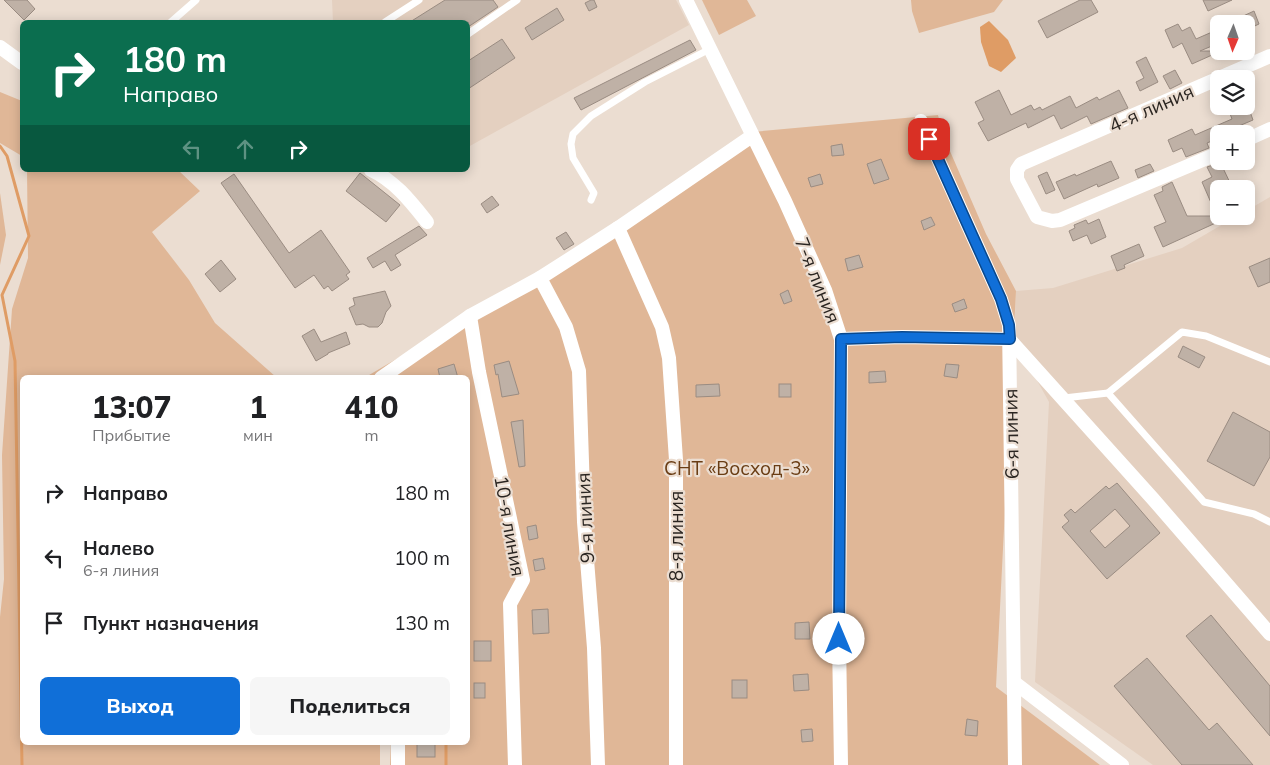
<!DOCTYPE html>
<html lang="ru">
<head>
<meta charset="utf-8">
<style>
  :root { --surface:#fff; --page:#f6f6f6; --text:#202124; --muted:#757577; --accent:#106fd8 }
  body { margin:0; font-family:Mulish,sans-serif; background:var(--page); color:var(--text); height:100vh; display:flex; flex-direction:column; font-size:19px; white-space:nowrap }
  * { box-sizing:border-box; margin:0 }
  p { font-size:16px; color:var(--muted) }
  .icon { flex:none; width:28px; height:28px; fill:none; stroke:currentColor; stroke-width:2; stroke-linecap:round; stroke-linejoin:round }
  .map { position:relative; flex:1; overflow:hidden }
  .details { position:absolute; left:20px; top:375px; width:450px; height:370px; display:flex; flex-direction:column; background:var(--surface); border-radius:8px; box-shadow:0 2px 12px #0003 }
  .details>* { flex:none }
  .hud { position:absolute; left:20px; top:20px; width:450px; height:152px; border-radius:8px; box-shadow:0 2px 12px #0003; background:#0b6e4f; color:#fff; overflow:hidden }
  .needle { width:32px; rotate:182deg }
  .fabs { position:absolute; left:1210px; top:15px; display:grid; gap:10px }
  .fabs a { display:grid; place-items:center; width:45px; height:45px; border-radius:8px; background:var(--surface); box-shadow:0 2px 12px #0003; font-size:25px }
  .pin { position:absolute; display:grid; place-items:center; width:42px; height:42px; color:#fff; margin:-21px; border-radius:10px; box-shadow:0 2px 8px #0006 }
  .me { position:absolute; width:55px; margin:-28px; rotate:0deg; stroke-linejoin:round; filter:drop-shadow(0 0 4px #0008) }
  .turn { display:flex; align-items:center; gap:18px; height:105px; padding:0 20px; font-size:22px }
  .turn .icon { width:65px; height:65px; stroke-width:2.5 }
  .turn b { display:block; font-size:35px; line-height:42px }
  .lanes { display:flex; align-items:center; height:48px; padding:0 20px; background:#0003; justify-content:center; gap:25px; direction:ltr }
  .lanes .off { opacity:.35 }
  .eta { display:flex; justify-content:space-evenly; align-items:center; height:85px; text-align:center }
  .eta b { font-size:30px; font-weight:800; line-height:35px }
  .action { display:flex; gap:10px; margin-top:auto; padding:10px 20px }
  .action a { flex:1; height:58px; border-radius:8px; background:var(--accent); color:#fff; font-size:20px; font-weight:800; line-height:58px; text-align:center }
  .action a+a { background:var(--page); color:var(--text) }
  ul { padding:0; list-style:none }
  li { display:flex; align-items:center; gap:15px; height:65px; padding:0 20px }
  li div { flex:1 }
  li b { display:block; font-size:19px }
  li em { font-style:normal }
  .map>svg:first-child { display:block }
  .built { fill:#e4d0c0 }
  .green { fill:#e0b797 }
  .water { fill:#df9c65 }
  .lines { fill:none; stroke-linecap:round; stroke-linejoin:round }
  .stream { stroke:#df9c65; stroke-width:3 }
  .building { fill:#bfb1a6; stroke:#9a8c82; fill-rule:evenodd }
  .service { stroke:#fff; stroke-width:7 }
  .minor { stroke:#fff; stroke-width:14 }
  .route-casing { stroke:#0a488c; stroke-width:12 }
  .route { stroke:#106fd8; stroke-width:9 }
  .labels { text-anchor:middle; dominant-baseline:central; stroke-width:4.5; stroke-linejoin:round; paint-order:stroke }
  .street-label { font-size:19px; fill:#2a2521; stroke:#ebddd1 }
  .park-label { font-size:19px; fill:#6a3d14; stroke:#ebddd1 }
</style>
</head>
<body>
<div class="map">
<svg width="1270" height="765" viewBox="0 0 1270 765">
  <rect width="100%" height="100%" fill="#ebddd1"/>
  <g class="built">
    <path d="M332,0H676L689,25L468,147V22H333Z"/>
    <path d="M1270,197V765H1153L1035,682L1049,402L1014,339L1016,291L1053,288L1182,248L1237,216H1246V211Z"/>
  </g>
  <g class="green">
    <path d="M702,0H747L756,16L719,35Z"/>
    <path d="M911,0H1003L994,12L919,33L912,11Z"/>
    <path d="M0,92L22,101V156L0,143Z"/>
    <path d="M938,115L943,135L986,234L1016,291L996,687L1100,765H390L391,743L468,742V378H364L539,275L752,132Z"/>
    <path d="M27,170H178L200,191L152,232L189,280L215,323L276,377L22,378V742L380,743V765H0V617L4,579L2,455L12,309L28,258Z"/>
    <path d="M0,193L6,235L0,265Z"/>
  </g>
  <path class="water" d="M989,21L1008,40L1016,58L1001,72L989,66L981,42L980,27Z"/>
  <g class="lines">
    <g class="stream">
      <path d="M0,146L7,156L29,236L2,295L15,361L22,765"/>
      <path d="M446,742V765"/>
    </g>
  </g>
  <g class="building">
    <path d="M4,0H27L35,9L24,20Z"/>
    <path d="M445,0H493L498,7L468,27V22H410Z"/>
    <path d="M591,0H594L597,7L589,11L585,3Z"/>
    <path d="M1080,0H1091L1098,12L1047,38L1038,21Z"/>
    <path d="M1203,0H1232L1208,11Z"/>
    <path d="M557,8L564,20L532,40L525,28Z"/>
    <path d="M1254,11L1259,24L1246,30V24H1226Z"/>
    <path d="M1178,24L1182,31L1190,27L1196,39L1219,29V43L1200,51H1221L1192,64L1182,43L1173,48L1165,30Z"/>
    <path d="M502,39L515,58L468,89V61Z"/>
    <path d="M690,40L696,50L581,110L574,98Z"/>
    <path d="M1146,57L1158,82L1140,91L1136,82L1144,78L1136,62Z"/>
    <path d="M1175,70L1182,83L1170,89L1163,76Z"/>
    <path d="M999,90L1011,115L1031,105L1034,110L1040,107L1042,110L1070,96L1076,108L1097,97L1099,100L1119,90L1128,108L1091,124L1087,116L1061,129L1054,115L1028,128L1026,123L988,141L978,123L984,120L975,102Z"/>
    <path d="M1239,106H1248L1253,120L1227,131L1229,134H1219V138L1207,143L1209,148L1186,157L1182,148L1173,152L1168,140L1192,129L1195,135L1232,119L1229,111Z"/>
    <path d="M842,144L844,155L832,156L831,146Z"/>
    <path d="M881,159L889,179L874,184L867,164Z"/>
    <path d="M1111,161L1119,178L1098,187L1097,184L1064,199L1056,182L1075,174L1076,176Z"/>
    <path d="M1150,164L1154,171L1138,178L1135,170Z"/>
    <path d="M1216,164L1218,167L1222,166L1233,189H1219V201L1212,205L1202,182L1212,177L1207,167Z"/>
    <path d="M1047,172L1055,190L1046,194L1038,176Z"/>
    <path d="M360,173L400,205L386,222L346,191Z"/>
    <path d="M234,174L289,253L321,230L350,272L346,275L349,279L332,291L328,286L324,289L314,275L295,288L221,183Z"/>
    <path d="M820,174L823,184L811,187L808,178Z"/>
    <path d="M1172,182L1187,216H1231L1163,247L1154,227L1166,222L1154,195L1163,191L1162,187Z"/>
    <path d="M492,196L499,205L487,213L481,204Z"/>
    <path d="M931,217L935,225L924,230L921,221Z"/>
    <path d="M1099,219L1106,237L1091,244L1087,235L1073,241L1069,231L1075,228L1074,225L1086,220L1088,224Z"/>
    <path d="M419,226L427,235L395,255L401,265L391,271L385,261L373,268L367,258Z"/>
    <path d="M566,232L574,244L564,250L556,238Z"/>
    <path d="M1139,244L1144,256L1124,265L1125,268L1117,271L1111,256Z"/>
    <path d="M859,255L863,267L848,271L845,259Z"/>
    <path d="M1270,258V282L1258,287L1249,267Z"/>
    <path d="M221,260L236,279L220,292L205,274Z"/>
    <path d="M788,290L792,301L784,304L780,294Z"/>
    <path d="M385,291L391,306L386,312L382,323L378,327H369L363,324L356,325L349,308L355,305L353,298Z"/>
    <path d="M964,299L967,308L955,312L952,304Z"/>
    <path d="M314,329L321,342L346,332L350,344L328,353V354L316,361L302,336Z"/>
    <path d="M1183,346L1205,357L1199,368L1178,357Z"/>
    <path d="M509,361L519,394L502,397L498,374L496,375L494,365Z"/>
    <path d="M454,364L458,378H440L438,369Z"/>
    <path d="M946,364L959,365L957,378L944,376Z"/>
    <path d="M885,371L886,382L869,383V372Z"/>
    <path d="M719,384L720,396L696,397V385Z"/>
    <rect x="779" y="384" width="12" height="13"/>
    <path d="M1233,412L1270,432V457L1254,486L1207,461Z"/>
    <path d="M523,420L525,466L519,467L511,422Z"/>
    <path d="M1117,483L1160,533L1107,579L1062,527L1069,521L1064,515L1071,509L1075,513L1106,486L1109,489ZM1115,509L1130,526L1105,548L1090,531Z"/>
    <path d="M536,525L538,538L529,540L527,527Z"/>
    <path d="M543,558L545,569L535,571L533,560Z"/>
    <path d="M548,609L549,633L533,634L532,610Z"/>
    <path d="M1211,615L1270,686V736L1186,636Z"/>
    <path d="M809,622L810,639H795V623Z"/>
    <rect x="474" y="641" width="17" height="20"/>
    <path d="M1147,658L1209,730L1217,723L1253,765H1182L1114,686Z"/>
    <path d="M808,674L809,690L794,691L793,675Z"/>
    <rect x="732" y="680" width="15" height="18"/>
    <rect x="474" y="683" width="11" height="15"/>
    <path d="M967,719L978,721L977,736L965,735Z"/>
    <path d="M812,729L813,741L802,742L801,730Z"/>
    <rect x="417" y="742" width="18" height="15"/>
  </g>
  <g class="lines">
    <g class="service">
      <path d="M171,22L196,0"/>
      <path d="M385,22L419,0"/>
      <path d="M468,34L517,0"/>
      <path d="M591,200L594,193L573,158L571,144L573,134L591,116L645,82L710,49"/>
      <path d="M1108,393L1182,332L1206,336L1270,362"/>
      <path d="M1064,398L1108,393L1204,502L1254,514L1270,522"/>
    </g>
    <g class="minor">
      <path d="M686,0L785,201L825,290L841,339L839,639L841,765"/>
      <path d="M0,47L22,63"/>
      <path d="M921,121L1001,299L1009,325L1015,765"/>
      <path d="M1246,140L1270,129"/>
      <path d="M1219,153L1060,220L1052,221L1037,217L1017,179V170L1021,164L1270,56"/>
      <path d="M371,170C395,181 411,202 427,222"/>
      <path d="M618,228L662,327L669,358L676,460V765"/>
      <path d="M540,278L566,327L579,371L584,522L594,648L598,765"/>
      <path d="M470,316L479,372L523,580L510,604L515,765"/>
      <path d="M841,339L902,337L1009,339L1153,499L1270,634"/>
      <path d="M381,378L470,316L540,278L618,228L752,136"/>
      <path d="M1015,683L1122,765"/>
      <path d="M398,765V742"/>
    </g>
  </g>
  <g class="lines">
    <defs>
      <path id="route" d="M839,639L841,339L902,337L1010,339L1009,325L1001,299L929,139"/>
    </defs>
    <use href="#route" class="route-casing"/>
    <use href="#route" class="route"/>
  </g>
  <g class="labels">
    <g class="street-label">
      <text transform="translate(1151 108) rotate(-24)">4-я линия</text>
      <text transform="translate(818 280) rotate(68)">7-я линия</text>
      <text transform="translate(1011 434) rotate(-91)">6-я линия</text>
      <text transform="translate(585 518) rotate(-93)">9-я линия</text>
      <text transform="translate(510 526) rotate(80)">10-я линия</text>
      <text transform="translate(676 536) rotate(-90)">8-я линия</text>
    </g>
    <g class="park-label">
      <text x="737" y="468">СНТ «Восход-3»</text>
    </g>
  </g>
</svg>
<div class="fabs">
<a><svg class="needle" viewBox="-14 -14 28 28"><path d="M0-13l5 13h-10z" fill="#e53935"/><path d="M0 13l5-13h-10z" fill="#757577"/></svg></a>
<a><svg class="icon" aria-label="layers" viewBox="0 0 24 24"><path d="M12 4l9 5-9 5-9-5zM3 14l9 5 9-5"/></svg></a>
<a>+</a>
<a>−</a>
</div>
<div class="pin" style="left:929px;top:139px;background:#d93025"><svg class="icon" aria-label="arrive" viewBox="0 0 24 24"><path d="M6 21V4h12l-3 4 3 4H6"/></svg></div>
<svg class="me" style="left:839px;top:639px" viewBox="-20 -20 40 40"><circle r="19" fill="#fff"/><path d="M0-13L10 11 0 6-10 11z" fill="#106fd8"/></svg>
<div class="hud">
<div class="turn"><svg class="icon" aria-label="right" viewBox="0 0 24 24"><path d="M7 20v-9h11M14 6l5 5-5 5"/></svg><div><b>180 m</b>Направо</div></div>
<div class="lanes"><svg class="icon off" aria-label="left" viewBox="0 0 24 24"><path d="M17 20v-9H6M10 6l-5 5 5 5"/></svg><svg class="icon off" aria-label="ahead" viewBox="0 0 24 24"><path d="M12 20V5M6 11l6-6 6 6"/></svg><svg class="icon" aria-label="right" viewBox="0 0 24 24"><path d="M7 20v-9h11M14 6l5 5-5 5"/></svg></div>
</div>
<section class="details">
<div class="eta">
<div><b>13:07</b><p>Прибытие</p></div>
<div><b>1</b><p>мин</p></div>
<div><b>410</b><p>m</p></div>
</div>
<ul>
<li><svg class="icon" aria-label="right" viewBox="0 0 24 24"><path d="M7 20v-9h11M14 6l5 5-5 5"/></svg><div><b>Направо</b></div><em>180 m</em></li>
<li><svg class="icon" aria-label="left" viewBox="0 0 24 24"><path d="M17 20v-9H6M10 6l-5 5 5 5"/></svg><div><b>Налево</b><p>6-я линия</p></div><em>100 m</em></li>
<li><svg class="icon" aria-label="arrive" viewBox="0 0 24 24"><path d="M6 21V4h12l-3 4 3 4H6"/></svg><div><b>Пункт назначения</b></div><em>130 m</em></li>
</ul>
<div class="action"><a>Выход</a><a>Поделиться</a></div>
</section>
</div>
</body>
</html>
